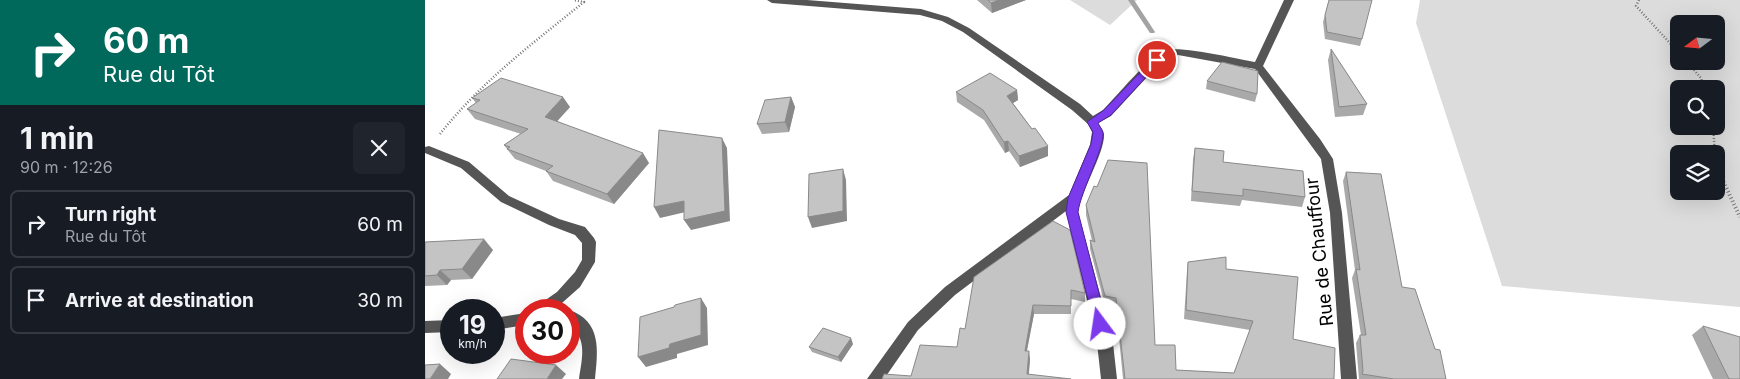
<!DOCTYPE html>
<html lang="en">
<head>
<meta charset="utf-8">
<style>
  :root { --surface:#171b24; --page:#20242c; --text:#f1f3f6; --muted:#9ea1a6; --line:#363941 }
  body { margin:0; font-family:Inter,sans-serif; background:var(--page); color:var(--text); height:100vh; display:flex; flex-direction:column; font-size:19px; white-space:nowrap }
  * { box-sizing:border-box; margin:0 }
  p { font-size:16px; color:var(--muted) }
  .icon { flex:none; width:28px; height:28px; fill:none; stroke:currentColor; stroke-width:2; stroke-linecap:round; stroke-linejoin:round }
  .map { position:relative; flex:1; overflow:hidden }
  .panel { display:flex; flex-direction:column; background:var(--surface); width:425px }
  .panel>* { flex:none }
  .hud { background:#00695c; color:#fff; overflow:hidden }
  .needle { width:32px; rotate:254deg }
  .tools { position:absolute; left:1245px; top:15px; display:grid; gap:10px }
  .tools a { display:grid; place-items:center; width:55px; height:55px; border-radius:8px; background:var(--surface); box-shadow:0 5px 20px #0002; font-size:25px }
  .speed { position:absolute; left:15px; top:299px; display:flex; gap:10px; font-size:25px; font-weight:700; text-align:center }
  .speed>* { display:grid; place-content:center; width:65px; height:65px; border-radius:50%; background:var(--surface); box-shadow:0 5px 20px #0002; line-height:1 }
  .speed small { font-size:12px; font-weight:400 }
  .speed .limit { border:8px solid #d22; background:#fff; color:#111 }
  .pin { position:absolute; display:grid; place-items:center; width:42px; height:42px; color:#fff; margin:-21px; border:2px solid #fff; border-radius:50%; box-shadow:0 1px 5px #0007 }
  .me { position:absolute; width:55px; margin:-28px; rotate:346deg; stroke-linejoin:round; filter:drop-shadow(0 0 4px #0008) }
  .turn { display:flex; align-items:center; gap:18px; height:105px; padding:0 20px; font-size:22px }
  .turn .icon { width:65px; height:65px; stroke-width:2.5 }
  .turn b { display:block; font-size:35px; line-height:42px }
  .round { display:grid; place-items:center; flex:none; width:52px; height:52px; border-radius:8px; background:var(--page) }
  .overview { display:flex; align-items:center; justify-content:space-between; height:85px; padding:0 20px }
  h1 { font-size:30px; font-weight:700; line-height:38px }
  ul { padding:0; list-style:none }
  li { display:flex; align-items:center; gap:15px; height:68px; margin:0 10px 8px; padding:0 10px; border:2px solid var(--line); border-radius:8px }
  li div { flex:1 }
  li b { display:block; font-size:19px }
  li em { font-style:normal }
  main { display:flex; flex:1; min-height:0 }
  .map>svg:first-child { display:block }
  .green { fill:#dcdcdc; fill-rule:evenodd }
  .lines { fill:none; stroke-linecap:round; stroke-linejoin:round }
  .stream { fill:#a3a3a3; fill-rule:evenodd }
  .path-far1 { stroke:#777; stroke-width:2.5; stroke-dasharray:1 2; stroke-linecap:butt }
  .path { stroke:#777; stroke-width:4; stroke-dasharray:1 2.5; stroke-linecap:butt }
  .minor { fill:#555; fill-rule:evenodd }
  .wall { fill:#a9a9a9 }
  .shaded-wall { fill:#898989 }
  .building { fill:#c4c4c4; stroke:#898989 }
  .route { fill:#7c3aed; stroke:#51269a }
  .labels { text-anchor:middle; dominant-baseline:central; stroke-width:4; stroke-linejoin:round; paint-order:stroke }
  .street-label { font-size:18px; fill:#000; stroke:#fff }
</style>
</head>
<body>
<main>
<section class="panel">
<div class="hud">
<div class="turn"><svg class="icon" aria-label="right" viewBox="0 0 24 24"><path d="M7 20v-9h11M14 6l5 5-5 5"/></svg><div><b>60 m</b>Rue du Tôt</div></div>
</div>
<div class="overview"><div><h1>1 min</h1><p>90 m · 12:26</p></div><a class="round"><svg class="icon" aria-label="close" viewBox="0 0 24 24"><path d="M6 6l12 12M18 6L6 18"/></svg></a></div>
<ul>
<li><svg class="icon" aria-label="right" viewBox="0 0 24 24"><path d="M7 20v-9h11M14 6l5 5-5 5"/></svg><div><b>Turn right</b><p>Rue du Tôt</p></div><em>60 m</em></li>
<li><svg class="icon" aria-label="arrive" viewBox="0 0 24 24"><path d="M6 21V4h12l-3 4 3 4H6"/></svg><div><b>Arrive at destination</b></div><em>30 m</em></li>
</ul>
</section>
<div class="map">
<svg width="1315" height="379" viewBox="0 0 1315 379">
  <rect width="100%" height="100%" fill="#fff"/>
  <g class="green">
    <path d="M645,0H712L685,25Z"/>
    <path d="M995,0H1315V307L1077,286L991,23ZM1254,24H1291V61H1254ZM1254,89H1291V126H1254ZM1254,154H1291V191H1254Z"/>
  </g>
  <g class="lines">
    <path class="stream" d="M703,0H709L730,32L729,33H725Z"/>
    <g class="path-far1">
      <path d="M1214,0L1211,6L1254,53"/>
      <path d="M1261,61L1276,78L1279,89"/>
      <path d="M1288,126L1290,154"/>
      <path d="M15,134C56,82 108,43 159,2L148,0"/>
    </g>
    <path class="path" d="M1291,166L1315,217"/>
    <g class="minor">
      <path d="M342,0H382L496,9L523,17L544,28L655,104L668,116L678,110C691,97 723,58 738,51C752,44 812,59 830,62L859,0H869L838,66L895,139L908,159L917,213L932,379H916L905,213L896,159L830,69L753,55L745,56L736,62L686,116L673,123C675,126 678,130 679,134C680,152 657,188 653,212L688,343L692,379H676L672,343L641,211L530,295L493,330L459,379H442L483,322L520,287L644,195L665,145L667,132L663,124L647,110L538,32L517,21L495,15L347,3Z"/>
      <path d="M4,146L44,162L84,196L134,219L160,227L169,238L171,242L170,262L155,287L129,310H110L112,306L132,292L150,272L157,260V243L150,235L124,225L76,202L36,168L0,153V147Z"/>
      <path d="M144,310C177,321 173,351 170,379H154C157,358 163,339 144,324Z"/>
      <path d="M101,313V325L69,330V318Z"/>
      <path d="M26,320V332L0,333V321Z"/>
    </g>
  </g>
  <g class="wall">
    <path d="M552,0H601L567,13Z"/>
    <path d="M904,0L937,39L935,46L900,39L898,22Z"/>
    <path d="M906,49L942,104L938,115L910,117L903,60Z"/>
    <path d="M782,81L832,94L830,102L781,89Z"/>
    <path d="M592,90L593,100L588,103L607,129L623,146V156L595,167L584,151L580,153L559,120L532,102L531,92Z"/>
    <path d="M366,97L370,107L364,132L337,134L332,124Z"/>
    <path d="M47,98L145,107L132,121L224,163L189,204L128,181L121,171L90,159L82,149L79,145L96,134L50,119L42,109L51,103Z"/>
    <path d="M770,148L798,162L880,197L877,207L817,200L815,206L766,201L768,159Z"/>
    <path d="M921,172L977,287L1010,349L1021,379H934L931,343L935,335H936L927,278L930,270L918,181Z"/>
    <path d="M661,205L730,345L751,370L809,373L825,330L759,319L762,271L763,262L801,269L868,339L909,379H698L691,307L680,305L665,249V240L667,241L661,215Z"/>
    <path d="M628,221L660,293V302L646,299V314H609L602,351L605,359L604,374L486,376L532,347L540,329Z"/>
    <path d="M0,242L68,250L47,279L26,280L22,285L0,286Z"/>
    <path d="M1278,326L1315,379H1288L1267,335Z"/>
    <path d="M428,344L416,362L387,352L384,347Z"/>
  </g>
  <g class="shaded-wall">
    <path d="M574,0H601L567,13L566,3Z"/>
    <path d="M592,90L593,100L583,106L582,96Z"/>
    <path d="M138,97L145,107L127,127L120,117Z"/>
    <path d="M366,97L370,107L364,132L360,122Z"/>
    <path d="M297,138L302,148L305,221L266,230L259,220Z"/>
    <path d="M583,141L584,151L580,153L579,142Z"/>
    <path d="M623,146V156L595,167L594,156Z"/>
    <path d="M218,153L224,163L189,204L182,194Z"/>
    <path d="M418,169L421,180L422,221L387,228L383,217Z"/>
    <path d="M259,201L265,211L235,218L229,207Z"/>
    <path d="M59,239L68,250L47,279L37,269Z"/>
    <path d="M15,270L26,280L22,285L12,275Z"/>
    <path d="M276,298L282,308L283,345L252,354V358L221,367L213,357L245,344Z"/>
    <path d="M608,305L609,314L600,359V351Z"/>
    <path d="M426,338L428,344L416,362L413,357Z"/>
    <path d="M604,351L605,359L603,379L602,374Z"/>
    <path d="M15,364L26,374L23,379H5Z"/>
    <path d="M131,365L141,374L137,379H122Z"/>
  </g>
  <g class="building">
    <path d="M563,0H574L566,3Z"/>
    <path d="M904,0H947L937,39L902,32L900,15Z"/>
    <path d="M906,49L942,104L914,107Z"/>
    <path d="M797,62L833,71L832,94L782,81Z"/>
    <path d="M565,73L592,90L582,96L607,129L610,128L623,146L594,156L583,141L579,142L558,110L531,92Z"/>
    <path d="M76,78L138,97L120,117L218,153L182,194L121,171L128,166L82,149L85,147L79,145L103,129L42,109L55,100L47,98Z"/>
    <path d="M366,97L360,122L332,124L340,100Z"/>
    <path d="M234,130L297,138L300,211L259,220V201L229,207Z"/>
    <path d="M770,148L799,151L798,162L878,171L880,197L818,189V196L767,191Z"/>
    <path d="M683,160L722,163L730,345H750L751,370L809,373L828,321L761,310L763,262L801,257V269L873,277L868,339L910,348L909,379H700L691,298L680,296L665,240L670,242L661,205L669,186L672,187Z"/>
    <path d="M418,169V211L383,217L384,174Z"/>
    <path d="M921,172L956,174L977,287L990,289L1010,349L1015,350L1021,379H969L937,374L938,371L935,335H941L931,269L935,270Z"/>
    <path d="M628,221L645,230L660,293L646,290V306L608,305L600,351H604L602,374L646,379H457L459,374L486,376L495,345L532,347L535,328L540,329L549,277Z"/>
    <path d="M59,239L37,269L15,270L12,275L0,276V242Z"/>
    <path d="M276,298V335L245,344L244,348L213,357L215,317L249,307L250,305Z"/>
    <path d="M1278,326L1315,337V379H1304Z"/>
    <path d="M398,328L426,338L413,357L384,347Z"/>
    <path d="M86,359L131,365L122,379H72Z"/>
    <path d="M15,364L5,379H0V365Z"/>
  </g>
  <path class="route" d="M732,57L735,58V62L686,115L673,123C674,126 678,130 678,133C679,150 656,190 653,212L682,324L680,329L675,330L671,329L669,324L641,212L643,198L666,144L668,132L662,122L679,110L729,58Z"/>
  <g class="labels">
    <g class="street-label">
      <text transform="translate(894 252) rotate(-96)">Rue de Chauffour</text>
    </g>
  </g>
</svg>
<div class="tools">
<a><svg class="needle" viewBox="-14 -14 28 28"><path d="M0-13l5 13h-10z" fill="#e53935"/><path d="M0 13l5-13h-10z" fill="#9ea1a6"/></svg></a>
<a><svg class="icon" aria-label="search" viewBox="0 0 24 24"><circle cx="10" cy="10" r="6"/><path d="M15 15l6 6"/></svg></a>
<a><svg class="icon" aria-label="layers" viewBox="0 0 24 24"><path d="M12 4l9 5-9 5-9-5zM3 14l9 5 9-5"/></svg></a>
</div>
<div class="speed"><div>19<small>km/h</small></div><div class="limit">30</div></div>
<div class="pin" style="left:732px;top:60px;background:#d93025"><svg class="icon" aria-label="arrive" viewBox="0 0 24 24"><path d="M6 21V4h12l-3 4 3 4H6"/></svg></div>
<svg class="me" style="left:675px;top:324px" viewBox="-20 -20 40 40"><circle r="19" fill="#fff"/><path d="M0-13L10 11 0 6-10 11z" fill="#7c3aed"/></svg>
</div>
</main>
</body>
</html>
